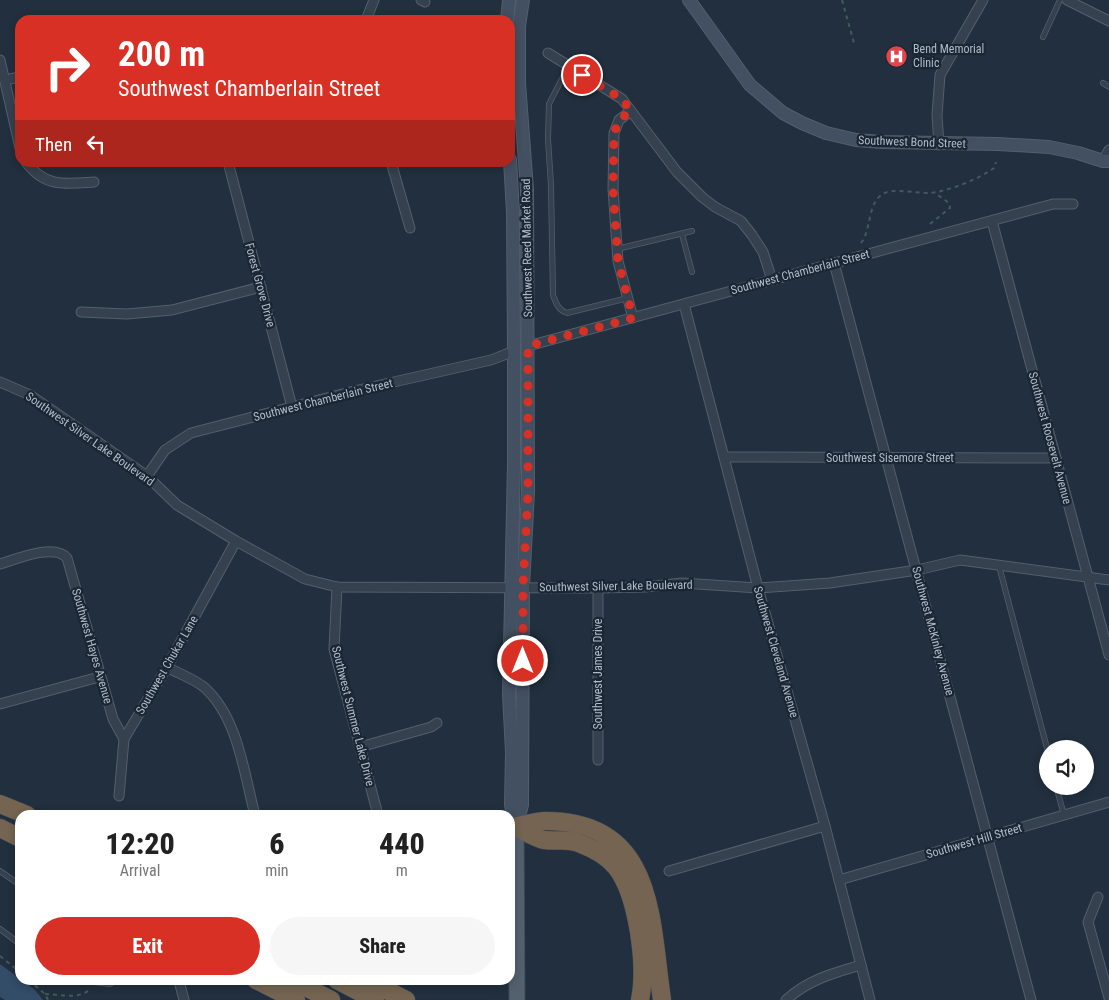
<!DOCTYPE html>
<html lang="en">
<head>
<meta charset="utf-8">
<style>
  :root { --surface:#fff; --page:#f6f6f6; --text:#222; --muted:#767676; --accent:#d93025 }
  body { margin:0; font-family:"Roboto Condensed",sans-serif; background:var(--page); color:var(--text); height:100vh; display:flex; flex-direction:column; font-size:19px; white-space:nowrap }
  * { box-sizing:border-box; margin:0 }
  p { font-size:16px; color:var(--muted) }
  .icon { flex:none; width:28px; height:28px; fill:none; stroke:currentColor; stroke-width:2; stroke-linecap:round; stroke-linejoin:round }
  .map { position:relative; flex:1; overflow:hidden }
  .side { position:absolute; left:15px; top:810px; width:500px; height:175px; display:flex; flex-direction:column; background:var(--surface); border-radius:15px; box-shadow:0 2px 8px #0003 }
  .side>* { flex:none }
  .banner { position:absolute; left:15px; top:15px; width:500px; height:152px; border-radius:15px; box-shadow:0 2px 8px #0003; background:#d93025; color:#fff; overflow:hidden }
  .controls { position:absolute; left:1039px; top:740px; display:grid; gap:10px }
  .controls a { display:grid; place-items:center; width:55px; height:55px; border-radius:50%; background:var(--surface); box-shadow:0 2px 8px #0003; font-size:25px }
  .pin { position:absolute; display:grid; place-items:center; width:42px; height:42px; color:#fff; margin:-21px; border:2px solid #fff; border-radius:50%; box-shadow:0 1px 5px #0007 }
  .me { position:absolute; width:55px; margin:-28px; rotate:0deg; stroke-linejoin:round; filter:drop-shadow(0 0 4px #0008) }
  .turn { display:flex; align-items:center; gap:18px; height:105px; padding:0 20px; font-size:22px }
  .turn .icon { width:65px; height:65px; stroke-width:2.5 }
  .turn b { display:block; font-size:35px; line-height:42px }
  .then { display:flex; align-items:center; height:48px; padding:0 20px; background:#0003; gap:10px; font-size:19px }
  .eta { display:flex; justify-content:space-evenly; align-items:center; height:85px; text-align:center }
  .eta b { font-size:30px; font-weight:800; line-height:35px }
  .primary-button { display:flex; gap:10px; margin-top:auto; padding:10px 20px }
  .primary-button a { flex:1; height:58px; border-radius:30px; background:var(--accent); color:#fff; font-size:20px; font-weight:800; line-height:58px; text-align:center }
  .primary-button a+a { background:var(--page); color:var(--text) }
  .map>svg:first-child { display:block }
  .water { fill:#334c67 }
  .lines { fill:none; stroke-linecap:round; stroke-linejoin:round }
  .lane-casing { stroke:#535f6c; stroke-width:6 }
  .street-casing { stroke:#535f6c; stroke-width:11 }
  .secondary-casing { stroke:#535f6c; stroke-width:14 }
  .primary-casing { stroke:#3e4a57; stroke-width:17 }
  .highway-casing { stroke:#404c59; stroke-width:19 }
  .path { stroke:#415b5c; stroke-width:2; stroke-dasharray:4 4; stroke-linecap:butt }
  .lane { stroke:#35414e; stroke-width:4.5 }
  .street { stroke:#35414e; stroke-width:9 }
  .secondary { stroke:#425061; stroke-width:12 }
  .primary { stroke:#53606e; stroke-width:15 }
  .highway { stroke:#746451; stroke-width:18 }
  .route { stroke:#d93025; stroke-width:9; stroke-dasharray:0 16.2 }
  .labels { text-anchor:middle; dominant-baseline:central; stroke-width:4.5; stroke-linejoin:round; paint-order:stroke }
  .poi-label { font-size:12px; fill:#b0bcc9; stroke:#1a2633; text-anchor:start }
  .street-label { font-size:12px; fill:#b0bcc9; stroke:#1a2633 }
</style>
</head>
<body>
<div class="map">
<svg width="1109" height="1000" viewBox="0 0 1109 1000">
  <rect width="100%" height="100%" fill="#212f3e"/>
  <path class="water" d="M0,964L35,990L43,1000H5L0,997Z"/>
  <g class="lines">
    <defs>
      <g id="lane">
        <path d="M1043,37L1060,0"/>
        <path d="M568,67L549,104L548,139L551,185L553,295C556,303 558,310 567,313L628,298"/>
        <path d="M1103,83L1109,87"/>
        <path d="M682,234L692,272"/>
        <path d="M617,249L692,231"/>
        <path d="M999,566L1048,752"/>
        <path d="M1056,786L1064,815"/>
        <path d="M0,871L20,885"/>
        <path d="M0,929L20,944"/>
        <path d="M78,980L110,984L116,980"/>
      </g>
      <g id="street">
        <path d="M421,0L425,2"/>
        <path d="M1067,0L1109,21"/>
        <path d="M366,20L374,0"/>
        <path d="M548,53L622,99L677,172L702,197L715,207L741,221L752,235L763,252L772,280"/>
        <path d="M0,60L20,148"/>
        <path d="M5,80L20,77"/>
        <path d="M631,111L619,120L614,133L613,189L618,261L633,318"/>
        <path d="M939,145L937,115L940,75L983,0"/>
        <path d="M1103,161L1109,150"/>
        <path d="M26,162C45,188 66,184 94,182"/>
        <path d="M228,162L292,407"/>
        <path d="M391,162L410,228"/>
        <path d="M992,221L1109,655"/>
        <path d="M834,263L1031,1000"/>
        <path d="M684,304L758,588L825,826L870,1000"/>
        <path d="M81,312L127,314L172,310L261,287"/>
        <path d="M528,346L1053,204H1073"/>
        <path d="M0,382L30,395L147,476L177,505L236,541L305,579L337,587L598,588L645,587L682,583L758,588L830,583L917,570L960,560L1109,580"/>
        <path d="M724,457L1056,458"/>
        <path d="M147,476L165,450L191,433L354,391L491,360L514,351"/>
        <path d="M0,564C17,559 54,543 67,558L113,719L124,739"/>
        <path d="M337,587L334,649L378,815"/>
        <path d="M598,588V760"/>
        <path d="M167,667C179,674 195,679 205,688C238,718 244,773 255,815"/>
        <path d="M0,704L99,677"/>
        <path d="M360,747L431,727L437,723"/>
        <path d="M119,796L124,739L167,667L236,541"/>
        <path d="M669,871L825,826"/>
        <path d="M839,880L1109,802"/>
        <path d="M1098,897L1088,922L1109,998"/>
        <path d="M177,980L179,981L184,1000"/>
        <path d="M786,1000C808,980 833,973 861,965"/>
      </g>
      <g id="secondary">
        <path d="M689,0L750,85L783,113L802,123L826,133L856,140L882,142L998,144L1049,147L1078,153L1103,161H1109"/>
        <path d="M507,20L509,0"/>
        <path d="M510,160L513,212L514,351V463L509,695L512,752L511,805L515,824"/>
        <path d="M516,827L522,805L523,587L528,492L527,189L519,83V26L523,0"/>
      </g>
      <path id="primary" d="M516,827L517,1000"/>
      <g id="highway">
        <path d="M0,804L27,815"/>
        <path d="M510,827C521,826 533,822 544,821C655,820 650,918 662,1000"/>
        <path d="M516,827C524,831 535,838 544,840C556,842 569,838 581,844C594,849 607,856 616,867C638,895 647,966 640,1000"/>
        <path d="M0,828L20,838"/>
        <path d="M256,980L296,1000"/>
        <path d="M292,980L331,1000"/>
        <path d="M337,980L375,1000"/>
        <path d="M367,980L406,1000"/>
      </g>
    </defs>
    <use href="#lane" class="lane-casing"/>
    <use href="#street" class="street-casing"/>
    <use href="#secondary" class="secondary-casing"/>
    <use href="#primary" class="primary-casing"/>
    <use href="#highway" class="highway-casing"/>
    <g class="path">
      <path d="M842,0L854,43"/>
      <path d="M930,224L950,208L949,203L935,193"/>
      <path d="M861,243C871,230 868,206 880,196C892,185 921,196 937,192C956,188 978,179 994,168L996,162"/>
      <path d="M0,956L20,972"/>
      <path d="M29,980L45,994L48,1000"/>
      <path d="M45,994C59,994 77,1000 89,990"/>
    </g>
    <use href="#lane" class="lane"/>
    <use href="#street" class="street"/>
    <use href="#secondary" class="secondary"/>
    <use href="#primary" class="primary"/>
    <use href="#highway" class="highway"/>
  </g>
  <g class="lines">
    <path class="route" d="M523,661V587L528,492V346L633,318L618,261L613,189L614,133L619,120L631,111L622,99L582,75"/>
  </g>
  <defs>
    <symbol id="hospital-disc" viewBox="-11 -11 22 22"><circle r="9.5" fill="#e0444e" stroke="#1a2633"/><path d="M-5-5h3v3.5h4V-5h3V5h-3V1.5h-4V5h-3Z" fill="#fff"/></symbol>
  </defs>
  <g fill-rule="evenodd">
    <use href="#hospital-disc" x="884" y="44" width="25" height="25"/>
  </g>
  <g class="labels">
    <g class="poi-label">
      <text x="913" y="49">Bend Memorial<tspan x="913" dy="14">Clinic</tspan></text>
    </g>
    <g class="street-label">
      <text transform="translate(912 142) rotate(2)">Southwest Bond Street</text>
      <text transform="translate(527 248) rotate(-91)">Southwest Reed Market Road</text>
      <text transform="translate(800 272) rotate(-15)">Southwest Chamberlain Street</text>
      <text transform="translate(260 285) rotate(75)">Forest Grove Drive</text>
      <text transform="translate(323 400) rotate(-14)">Southwest Chamberlain Street</text>
      <text transform="translate(1050 438) rotate(75)">Southwest Roosevelt Avenue</text>
      <text transform="translate(90 439) rotate(35)">Southwest Silver Lake Boulevard</text>
      <text x="890" y="458">Southwest Sisemore Street</text>
      <text transform="translate(616 586) rotate(-1)">Southwest Silver Lake Boulevard</text>
      <text transform="translate(933 631) rotate(75)">Southwest McKinley Avenue</text>
      <text transform="translate(92 646) rotate(74)">Southwest Hayes Avenue</text>
      <text transform="translate(776 652) rotate(74)">Southwest Cleveland Avenue</text>
      <text transform="translate(167 665) rotate(-60)">Southwest Chukar Lane</text>
      <text transform="translate(598 674) rotate(-90)">Southwest James Drive</text>
      <text transform="translate(353 716) rotate(76)">Southwest Summer Lake Drive</text>
      <text transform="translate(974 841) rotate(-16)">Southwest Hill Street</text>
    </g>
  </g>
</svg>
<div class="controls">
<a><svg class="icon" aria-label="sound" viewBox="0 0 24 24"><path d="M4 9h4l5-4v14l-5-4H4zM17 9q2 3 0 6"/></svg></a>
</div>
<div class="pin" style="left:582px;top:75px;background:#d93025"><svg class="icon" aria-label="arrive" viewBox="0 0 24 24"><path d="M6 21V4h12l-3 4 3 4H6"/></svg></div>
<svg class="me" style="left:523px;top:661px" viewBox="-20 -20 40 40"><circle r="17" fill="#d93025" stroke="#fff" stroke-width="3"/><path d="M0-11L8 9 0 5-8 9z" fill="#fff"/></svg>
<div class="banner">
<div class="turn"><svg class="icon" aria-label="right" viewBox="0 0 24 24"><path d="M7 20v-9h11M14 6l5 5-5 5"/></svg><div><b>200 m</b>Southwest Chamberlain Street</div></div>
<div class="then">Then<svg class="icon" aria-label="left" viewBox="0 0 24 24"><path d="M17 20v-9H6M10 6l-5 5 5 5"/></svg></div>
</div>
<section class="side">
<div class="eta">
<div><b>12:20</b><p>Arrival</p></div>
<div><b>6</b><p>min</p></div>
<div><b>440</b><p>m</p></div>
</div>
<div class="primary-button"><a>Exit</a><a>Share</a></div>
</section>
</div>
</body>
</html>
